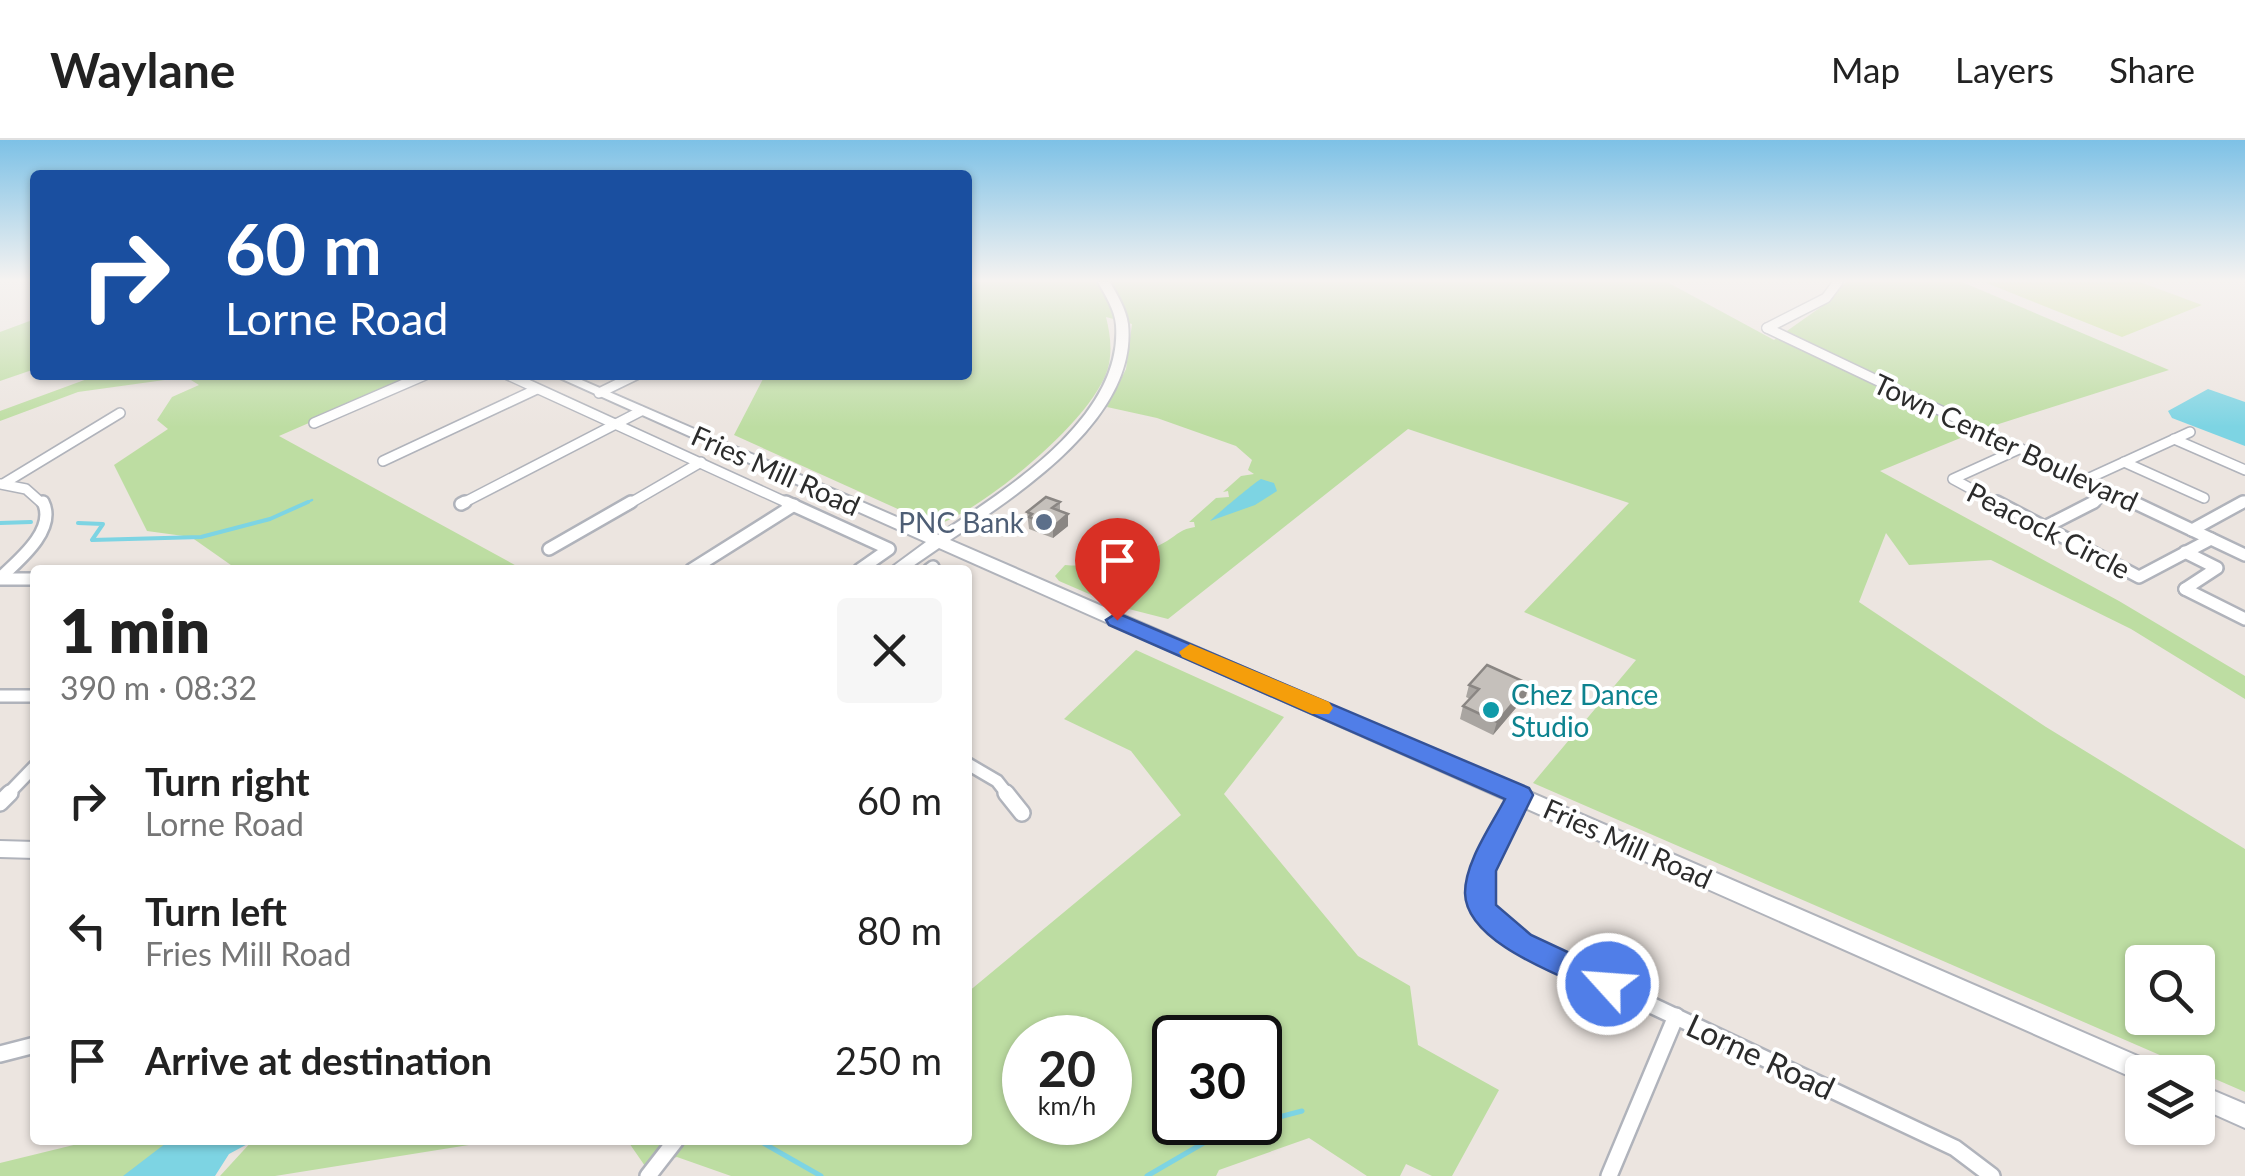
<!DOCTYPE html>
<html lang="en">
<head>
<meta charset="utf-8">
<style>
  :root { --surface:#fff; --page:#f6f6f6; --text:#222; --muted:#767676; --line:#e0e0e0 }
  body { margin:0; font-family:Lato,sans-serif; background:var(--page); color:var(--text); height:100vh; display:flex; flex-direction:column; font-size:38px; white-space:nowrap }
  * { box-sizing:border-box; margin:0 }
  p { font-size:32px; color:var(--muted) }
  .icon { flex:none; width:55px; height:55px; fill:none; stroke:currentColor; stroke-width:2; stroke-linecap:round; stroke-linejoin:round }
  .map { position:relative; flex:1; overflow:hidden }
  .panel { position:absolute; left:30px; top:425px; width:942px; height:580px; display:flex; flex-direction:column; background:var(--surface); border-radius:10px; box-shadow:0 2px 8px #0004 }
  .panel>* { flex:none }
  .banner { position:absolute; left:30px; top:30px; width:942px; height:210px; border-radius:10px; box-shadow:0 2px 8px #0004; background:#1a4fa0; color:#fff; overflow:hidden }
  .fabs { position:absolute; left:2125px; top:805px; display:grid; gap:20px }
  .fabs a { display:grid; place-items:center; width:90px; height:90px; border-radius:10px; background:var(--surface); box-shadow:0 2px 8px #0004; font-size:50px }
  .speed { position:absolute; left:1002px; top:875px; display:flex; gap:20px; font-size:50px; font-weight:700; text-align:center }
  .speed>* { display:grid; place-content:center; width:130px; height:130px; border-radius:50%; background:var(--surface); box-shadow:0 2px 8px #0004; line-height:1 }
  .speed small { font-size:25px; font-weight:400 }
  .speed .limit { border:5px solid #111; border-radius:15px; background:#fff; color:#111 }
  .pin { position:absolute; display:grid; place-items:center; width:85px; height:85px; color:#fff; margin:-102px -42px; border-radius:50% 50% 50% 0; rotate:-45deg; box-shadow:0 0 10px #0007 }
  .pin .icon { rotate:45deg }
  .me { position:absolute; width:110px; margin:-55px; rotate:296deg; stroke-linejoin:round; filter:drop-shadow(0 0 8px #0008) }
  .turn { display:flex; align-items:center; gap:35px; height:210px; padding:0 30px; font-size:45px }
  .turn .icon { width:130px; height:130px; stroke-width:2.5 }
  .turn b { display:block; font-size:70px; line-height:85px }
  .round { display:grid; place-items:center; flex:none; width:105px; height:105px; border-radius:10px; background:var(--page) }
  .summary { display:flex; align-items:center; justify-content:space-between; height:170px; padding:0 30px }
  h1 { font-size:60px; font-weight:800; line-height:75px }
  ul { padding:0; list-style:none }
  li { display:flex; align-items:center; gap:30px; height:130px; padding:0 30px }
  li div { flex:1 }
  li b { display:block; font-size:38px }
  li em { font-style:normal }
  header { display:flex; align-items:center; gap:60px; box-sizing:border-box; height:140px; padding:0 50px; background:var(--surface); border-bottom:2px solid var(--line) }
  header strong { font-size:48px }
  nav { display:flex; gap:55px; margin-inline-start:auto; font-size:35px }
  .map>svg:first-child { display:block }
  .green { fill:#bddda2; fill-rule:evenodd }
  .pitch { fill:#cee39f }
  .water { fill:#7dd4e3 }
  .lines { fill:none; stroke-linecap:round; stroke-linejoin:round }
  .stream-far2 { stroke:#7dd4e3; stroke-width:2.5 }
  .stream-far1 { stroke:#7dd4e3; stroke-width:4 }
  .stream { stroke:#7dd4e3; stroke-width:5 }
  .street-far2-casing { stroke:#b0b3bb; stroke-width:12 }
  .street-far1-casing { stroke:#b0b3bb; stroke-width:16 }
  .street-casing { stroke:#b0b3bb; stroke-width:20 }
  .secondary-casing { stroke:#b0b3bb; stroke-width:4 }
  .street-far2 { stroke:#fff; stroke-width:9 }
  .street-far1 { stroke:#fff; stroke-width:11 }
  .street { stroke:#fff; stroke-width:15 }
  .secondary { fill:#fff; fill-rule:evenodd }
  .wall { fill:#a9a5a1 }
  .shaded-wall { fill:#8a8683 }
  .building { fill:#c5c0bb; stroke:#8a8683; stroke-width:2.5 }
  .route { fill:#507ee8; stroke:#345297; stroke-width:2.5 }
  .slow { fill:#f59e0b }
  .service-dot { fill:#5c6f8a; stroke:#fff; stroke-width:4 }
  .culture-dot { fill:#0f9aa8; stroke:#fff; stroke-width:4 }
  .labels { text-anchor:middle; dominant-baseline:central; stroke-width:8; stroke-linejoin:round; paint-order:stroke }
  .street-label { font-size:28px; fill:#2c2c2c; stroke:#fff }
  .service-label { font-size:28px; fill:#4e5e75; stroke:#fff; text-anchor:end }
  .culture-label { font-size:28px; fill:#0d838f; stroke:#fff; text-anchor:start }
  .near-street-label { font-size:32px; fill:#2c2c2c; stroke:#fff }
</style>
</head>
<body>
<header>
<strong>Waylane</strong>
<nav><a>Map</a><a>Layers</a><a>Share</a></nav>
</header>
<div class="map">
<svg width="2245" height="1036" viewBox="0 0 2245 1036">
  <rect width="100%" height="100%" fill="#ece5e0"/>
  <g class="green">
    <path d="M968,142H1667L1774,200L1828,162L1846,142H1962L2169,230L1980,290L1880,331L2119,461L2245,536V559L2131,489L1991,420L1909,425L1886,393L1859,462L2046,587L2245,709V952L1533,643L1636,520L1524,472L1629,363L1408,289L1168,479L1117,466L1059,441L1055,436L1065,425C1097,428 1137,419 1167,401C1178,394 1181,389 1195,387L1194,382H1189L1216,358L1229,357L1228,351L1223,352L1241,336L1254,334L1248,330L1252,320L1236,306L1157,278L1107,267L1126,229L1132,184L1106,177C1110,193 1112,208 1109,224C1099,275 989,364 942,383L920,379L734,295L765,235H968ZM2142,822H2198V878H2142Z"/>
    <path d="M35,179V229L0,241V192Z"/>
    <path d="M98,235H419L279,296L524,430H238L191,397L147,391L114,325L168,289L157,280L172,257L199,245L186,237L78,252L0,281V271Z"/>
    <path d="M1136,510L1284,577L1224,654L1358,816L1410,846L1418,905L1499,950L1452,1036H1432L1406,1024L1400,1036H1367L1309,998L1219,1030L1216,1036H731L677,1017L645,1026L627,1000H968V852L1181,675L1131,611L1064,579ZM1025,898H1110V982H1025ZM1175,898H1260V982H1175Z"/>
    <path d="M94,1000H185L135,1036H0V1023Z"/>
    <path d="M253,1000H500L275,1036H220Z"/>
  </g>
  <path class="pitch" d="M1984,142H2140L2202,165L2122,197Z"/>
  <g class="water">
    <path d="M2208,249L2245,262V306L2172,278L2168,271Z"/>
    <path d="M1261,339L1274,343L1277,351L1255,365L1210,381C1212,378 1255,342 1261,339Z"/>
    <path d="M170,1000H255L229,1014L215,1036H123Z"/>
  </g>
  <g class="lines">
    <path class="stream-far2" d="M302,365L312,360"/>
    <g class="stream-far1">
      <path d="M0,383L31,382"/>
      <path d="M78,383L103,384L92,400L201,397L270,379L308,362"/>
    </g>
    <g class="stream">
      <path d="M1260,982L1302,971"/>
      <path d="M758,1000L821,1036"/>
      <path d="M1147,1036L1207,1001L1257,982"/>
    </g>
    <defs>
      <g id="street-far2">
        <path d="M1767,188L2139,365"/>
        <path d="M1767,188L1826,158L1838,142"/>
        <path d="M508,235L792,365"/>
        <path d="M599,253L636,235"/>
        <path d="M314,283L425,235"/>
        <path d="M2174,299L2245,330"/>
        <path d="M383,321L537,249"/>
        <path d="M2124,322L2204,358"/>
        <path d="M2085,340L2190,292"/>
        <path d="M0,344L26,349L44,365"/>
        <path d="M3,344L120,273"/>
        <path d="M461,364L641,271"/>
        <path d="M627,365L701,322"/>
        <path d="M2001,365L1953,339L2019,309"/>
        <path d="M2089,365L2098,360"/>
        <path d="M2239,365L2245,361"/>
      </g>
      <g id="street-far1">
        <path d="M786,362L889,409L859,430"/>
        <path d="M1997,362L2139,437L2211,399"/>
        <path d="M2133,362L2245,415"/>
        <path d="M461,364L465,362"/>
        <path d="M2043,388L2094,362"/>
        <path d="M2192,390L2243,362"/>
        <path d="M549,409L631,362"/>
        <path d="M2185,412L2217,428L2185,449"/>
        <path d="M691,430L794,365"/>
        <path d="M929,430L933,427"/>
        <path d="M0,438C18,421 57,390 43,362"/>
        <path d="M0,439H35"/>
        <path d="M2185,449L2245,479"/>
        <path d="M0,556H35"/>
        <path d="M968,624L997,641L1008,655"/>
        <path d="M7,655L35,626"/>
      </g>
      <g id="street">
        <path d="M1006,653L1022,673"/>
        <path d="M1520,655C1505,685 1465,738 1485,773C1492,786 1509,795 1521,804L1955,1008L1992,1036"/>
        <path d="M0,663L10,653"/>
        <path d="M0,914L35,905"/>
        <path d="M648,1036L676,1000"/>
        <path d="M1609,1036L1676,876"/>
      </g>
      <g id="secondary">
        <path d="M1098,142H1110C1117,155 1126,169 1128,184C1138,278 1018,355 950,400L2156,924L2159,932H2142V941L2138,940L939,408L907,430H888L926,402L553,235H570L938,395C1005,350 1123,278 1116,185C1115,170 1105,155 1098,142Z"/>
        <path d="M0,701L35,702V718L0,717Z"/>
        <path d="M2198,944L2245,964V988L2198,967Z"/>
      </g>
    </defs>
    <use href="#street-far2" class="street-far2-casing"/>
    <use href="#street-far1" class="street-far1-casing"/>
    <use href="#street" class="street-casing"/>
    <use href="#secondary" class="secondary-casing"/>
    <use href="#street-far2" class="street-far2"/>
    <use href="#street-far1" class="street-far1"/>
    <use href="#street" class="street"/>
    <use href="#secondary" class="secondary"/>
  </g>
  <g class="wall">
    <path d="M1060,362V372L1068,386L1053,398L1029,389L1027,372Z"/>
    <path d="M1469,545L1526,556L1493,595L1460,579L1463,566L1470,559L1466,557Z"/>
  </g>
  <g class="shaded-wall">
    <path d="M1068,374V386L1053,398V387Z"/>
    <path d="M1529,544L1526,556L1493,595L1497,582Z"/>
  </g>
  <g class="building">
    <path d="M1046,357L1060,362L1052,368L1068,374L1053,387L1029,377L1032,374L1027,372Z"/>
    <path d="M1487,525L1529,544L1497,582L1463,566L1479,549L1469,545Z"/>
  </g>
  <linearGradient id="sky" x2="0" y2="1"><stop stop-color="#7dc1e6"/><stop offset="0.49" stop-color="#f6f3f1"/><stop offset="1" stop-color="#f6f3f1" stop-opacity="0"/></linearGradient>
  <rect width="2245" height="287" fill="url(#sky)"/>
  <path class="route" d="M1117,473L1529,648L1533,655L1496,731V765L1531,795L1619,836L1623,844L1619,853L1608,857L1598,853C1560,835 1466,803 1465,753C1465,722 1491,686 1505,659L1109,485L1106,480Z"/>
  <path class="slow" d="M1190,504L1329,562L1333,568L1329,574H1312L1182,517L1179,512Z"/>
  <circle class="service-dot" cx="1044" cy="382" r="10"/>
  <circle class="culture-dot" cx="1491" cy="570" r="10"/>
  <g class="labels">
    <g class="street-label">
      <text transform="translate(2006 302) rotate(25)">Town Center Boulevard</text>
      <text transform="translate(776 330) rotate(24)">Fries Mill Road</text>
      <text transform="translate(2049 390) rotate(27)">Peacock Circle</text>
      <text transform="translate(1628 703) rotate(24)">Fries Mill Road</text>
    </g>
    <g class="service-label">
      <text x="1024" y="382">PNC Bank</text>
    </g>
    <g class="culture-label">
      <text x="1511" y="554">Chez Dance<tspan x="1511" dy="32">Studio</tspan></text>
    </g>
    <g class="near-street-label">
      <text transform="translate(1761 916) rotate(25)">Lorne Road</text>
    </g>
  </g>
</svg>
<div class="fabs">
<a><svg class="icon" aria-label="search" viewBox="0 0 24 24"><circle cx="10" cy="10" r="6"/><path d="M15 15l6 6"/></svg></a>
<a><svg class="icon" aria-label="layers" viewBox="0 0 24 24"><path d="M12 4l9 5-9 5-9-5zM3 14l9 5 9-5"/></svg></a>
</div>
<div class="speed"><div>20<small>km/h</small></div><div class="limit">30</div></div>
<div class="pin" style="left:1117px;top:480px;background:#d93025"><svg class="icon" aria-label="arrive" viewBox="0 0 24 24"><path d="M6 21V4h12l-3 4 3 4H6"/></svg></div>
<svg class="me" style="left:1608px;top:844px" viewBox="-20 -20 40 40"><circle r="17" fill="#507ee8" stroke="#fff" stroke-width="3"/><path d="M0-11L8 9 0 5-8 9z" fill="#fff"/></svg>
<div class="banner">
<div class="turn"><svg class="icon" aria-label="right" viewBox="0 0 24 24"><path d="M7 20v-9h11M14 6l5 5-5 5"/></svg><div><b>60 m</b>Lorne Road</div></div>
</div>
<section class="panel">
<div class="summary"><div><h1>1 min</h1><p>390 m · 08:32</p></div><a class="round"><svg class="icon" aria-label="close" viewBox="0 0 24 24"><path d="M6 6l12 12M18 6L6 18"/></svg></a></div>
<ul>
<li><svg class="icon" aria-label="right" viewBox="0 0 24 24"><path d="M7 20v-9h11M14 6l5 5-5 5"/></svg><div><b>Turn right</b><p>Lorne Road</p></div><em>60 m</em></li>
<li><svg class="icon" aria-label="left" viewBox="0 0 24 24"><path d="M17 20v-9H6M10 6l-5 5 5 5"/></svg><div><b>Turn left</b><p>Fries Mill Road</p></div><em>80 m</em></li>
<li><svg class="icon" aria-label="arrive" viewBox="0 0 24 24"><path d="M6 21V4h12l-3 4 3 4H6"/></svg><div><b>Arrive at destination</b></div><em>250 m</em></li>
</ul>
</section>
</div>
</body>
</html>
